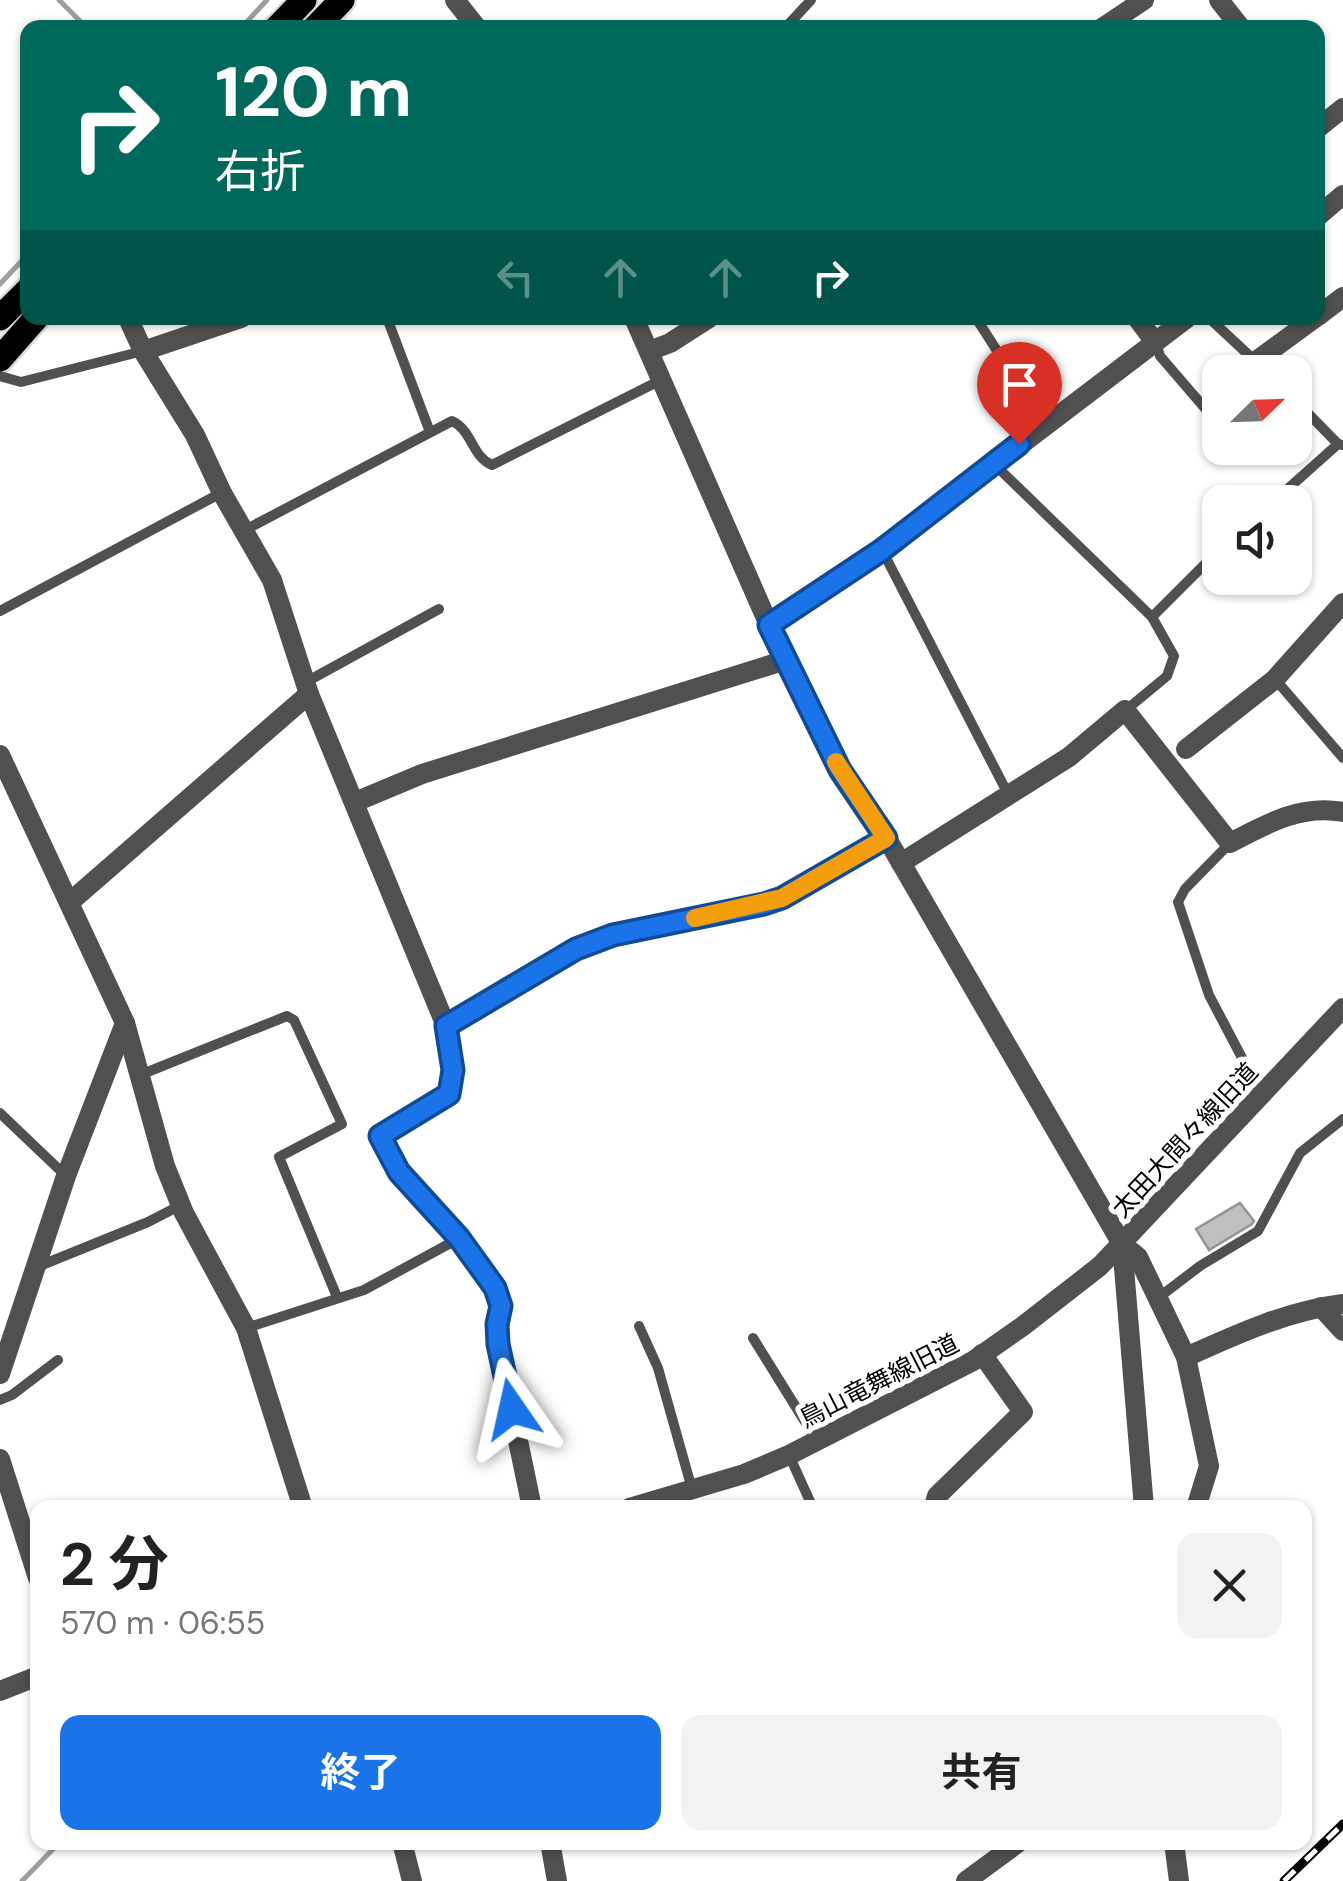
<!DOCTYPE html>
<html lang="ja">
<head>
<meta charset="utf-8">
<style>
  :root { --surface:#fff; --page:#f2f2f2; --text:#222; --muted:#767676; --accent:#1a73e8 }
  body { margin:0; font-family:"DM Sans","Noto Sans JP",sans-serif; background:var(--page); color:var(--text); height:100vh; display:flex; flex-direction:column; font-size:38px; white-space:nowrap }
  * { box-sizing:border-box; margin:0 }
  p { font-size:32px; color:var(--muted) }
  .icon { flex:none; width:55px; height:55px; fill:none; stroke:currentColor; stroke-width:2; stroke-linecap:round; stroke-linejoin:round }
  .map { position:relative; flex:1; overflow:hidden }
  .panel { position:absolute; left:30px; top:1500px; width:1282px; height:350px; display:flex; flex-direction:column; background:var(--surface); border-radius:20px; box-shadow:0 2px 8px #0004 }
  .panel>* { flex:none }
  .hud { position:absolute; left:20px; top:20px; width:1305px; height:305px; border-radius:20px; box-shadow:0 2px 8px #0004; background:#00695c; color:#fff; overflow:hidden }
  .needle { width:65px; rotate:67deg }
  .fabs { position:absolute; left:1202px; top:355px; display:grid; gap:20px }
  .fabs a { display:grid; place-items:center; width:110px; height:110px; border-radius:20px; background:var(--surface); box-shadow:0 2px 8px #0004; font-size:50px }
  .pin { position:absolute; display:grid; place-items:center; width:85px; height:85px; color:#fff; margin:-102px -42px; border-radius:50% 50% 50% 0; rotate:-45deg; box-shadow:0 0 10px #0007 }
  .pin .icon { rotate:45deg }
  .me { position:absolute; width:110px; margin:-55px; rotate:349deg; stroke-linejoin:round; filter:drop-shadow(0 0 8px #0008) }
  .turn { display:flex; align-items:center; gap:35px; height:210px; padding:0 30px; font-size:45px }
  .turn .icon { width:130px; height:130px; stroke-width:2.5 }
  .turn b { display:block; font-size:70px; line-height:85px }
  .lanes { display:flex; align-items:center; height:95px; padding:0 30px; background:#0003; justify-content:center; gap:50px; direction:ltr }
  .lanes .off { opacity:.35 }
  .round { display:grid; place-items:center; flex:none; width:105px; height:105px; border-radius:20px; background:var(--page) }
  .headline { display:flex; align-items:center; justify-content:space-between; height:170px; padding:0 30px }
  h1 { font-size:60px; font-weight:700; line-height:75px }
  .button { display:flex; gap:20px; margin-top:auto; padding:20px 30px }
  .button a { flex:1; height:115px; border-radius:20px; background:var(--accent); color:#fff; font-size:40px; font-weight:700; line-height:115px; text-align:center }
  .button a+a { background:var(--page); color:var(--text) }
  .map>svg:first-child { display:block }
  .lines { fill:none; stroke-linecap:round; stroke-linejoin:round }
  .stream { stroke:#9e9e9e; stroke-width:5 }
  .building { fill:#c0c0c0; stroke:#949494; stroke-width:2.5 }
  .primary-casing { stroke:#dbdbdb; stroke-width:30 }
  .service { stroke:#505050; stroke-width:10 }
  .minor { stroke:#505050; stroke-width:20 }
  .tertiary { stroke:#505050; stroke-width:20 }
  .primary { stroke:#000; stroke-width:25 }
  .rail-casing { stroke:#000; stroke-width:9 }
  .rail { stroke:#fff; stroke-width:5; stroke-dasharray:15; stroke-linecap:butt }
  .route-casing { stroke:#114b97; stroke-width:25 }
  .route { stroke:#1a73e8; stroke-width:18 }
  .slow { stroke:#f59e0b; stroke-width:18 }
  .labels { text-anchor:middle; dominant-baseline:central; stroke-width:10; stroke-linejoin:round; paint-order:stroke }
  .street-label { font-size:25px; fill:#000; stroke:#fff }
</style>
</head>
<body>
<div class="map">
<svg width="1343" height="1881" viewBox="0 0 1343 1881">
  <rect width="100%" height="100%" fill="#fff"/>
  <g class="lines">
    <g class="stream">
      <path d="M59,0L87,28"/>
      <path d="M241,28L267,0"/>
      <path d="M0,284L28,254"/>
      <path d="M22,1881L60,1842"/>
    </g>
  </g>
  <path class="building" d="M1240,1203L1254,1221L1252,1224L1209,1250L1196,1229Z"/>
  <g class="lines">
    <defs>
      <g id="primary">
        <path d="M277,28L304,0"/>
        <path d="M315,28L342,0"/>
        <path d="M0,318L28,290"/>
        <path d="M0,359L36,318"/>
      </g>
    </defs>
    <use href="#primary" class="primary-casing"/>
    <g class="service">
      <path d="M785,28L811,0"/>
      <path d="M387,318L430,432"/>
      <path d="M976,318L1044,424"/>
      <path d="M1209,318L1267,372"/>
      <path d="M1156,343L1160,356L1209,413"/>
      <path d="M0,376L21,382L143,351"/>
      <path d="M1295,400L1338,444"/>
      <path d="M995,465L1152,617L1174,656L1167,676L1126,710"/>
      <path d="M1273,502L1338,444L1343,445"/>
      <path d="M245,530L452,421C472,430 472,457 492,465L661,380"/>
      <path d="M882,550L1008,794"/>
      <path d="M0,611L221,493"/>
      <path d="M1152,617L1220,549"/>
      <path d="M1275,679L1343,758"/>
      <path d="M306,682L439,609"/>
      <path d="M1230,843L1185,889L1178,902L1209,995L1261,1094"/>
      <path d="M140,1075L287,1016L294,1020L342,1124L279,1157L337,1297"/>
      <path d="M0,1113L66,1176"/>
      <path d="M380,1136L449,1094L453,1071L446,1026L576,949L613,935L782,898L885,838"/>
      <path d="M37,1267L148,1222L181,1205"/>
      <path d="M1158,1298L1200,1266L1258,1231L1300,1153L1343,1119"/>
      <path d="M639,1326L658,1368L692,1489"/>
      <path d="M246,1328L364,1290L458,1239"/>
      <path d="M753,1338L817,1441"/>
      <path d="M0,1400L12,1395L58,1360"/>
      <path d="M789,1455L813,1508"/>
    </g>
    <g class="minor">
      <path d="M1219,0L1241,28"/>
      <path d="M1102,28L1144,0"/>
      <path d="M1318,128L1343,108"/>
      <path d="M1318,216L1343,195"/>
      <path d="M1318,316L1343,297"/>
      <path d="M128,318L143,351L195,435L222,493L272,580L309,694L446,1026"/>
      <path d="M1137,318L1155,342"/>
      <path d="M143,351L241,318"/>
      <path d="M649,351L670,343L709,318"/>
      <path d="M1256,361L1315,318"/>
      <path d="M769,625L882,550L1187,318"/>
      <path d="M1186,749L1275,679L1343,603"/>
      <path d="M0,755L125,1023L165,1166L184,1213L246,1328L303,1508"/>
      <path d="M355,802L422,774L786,660"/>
      <path d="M901,863L1069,757L1125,710L1230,843C1266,824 1301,804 1343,812"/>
      <path d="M70,902L309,694"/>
      <path d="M380,1136C386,1147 391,1160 398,1170C424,1208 492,1260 501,1306C503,1318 496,1330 498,1344L532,1508"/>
      <path d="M1122,1244L1138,1257L1186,1357L1209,1466L1196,1508"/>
      <path d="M1321,1307L1343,1331"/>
      <path d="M1186,1357C1237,1334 1287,1311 1343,1304"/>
      <path d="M0,1374L66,1176L125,1023"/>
      <path d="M0,1459L38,1578"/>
      <path d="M935,1503L937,1496L1023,1412L982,1354"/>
      <path d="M402,1842L412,1881"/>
      <path d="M550,1842L557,1881"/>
      <path d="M966,1881L1019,1842"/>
    </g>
    <g class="tertiary">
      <path d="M455,0L477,28"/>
      <path d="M634,318L769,625L841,769L886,837L1122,1244L1144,1508"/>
      <path d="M629,1508L744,1474L789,1455L973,1361L1023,1326L1100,1266L1343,1008"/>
      <path d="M0,1691L38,1676"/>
      <path d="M1174,1842L1179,1881"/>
    </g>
    <use href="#primary" class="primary"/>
    <defs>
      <path id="rail" d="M1284,1881L1343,1824"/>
    </defs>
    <use href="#rail" class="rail-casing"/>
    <use href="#rail" class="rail"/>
  </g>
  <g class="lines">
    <defs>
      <path id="route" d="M512,1409L498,1344L497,1324L501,1306L495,1288L459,1238L399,1172L380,1136L449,1094L453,1070L446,1026L576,949L613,935L764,904L782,898L886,838L840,770L769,625L882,550L1019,444"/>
    </defs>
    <use href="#route" class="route-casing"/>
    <use href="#route" class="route"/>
    <path class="slow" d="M695,918L782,898L886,838L836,762"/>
  </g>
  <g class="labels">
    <g class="street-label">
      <text transform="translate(1185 1140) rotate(-47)">太田大間々線旧道</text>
      <text transform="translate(879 1381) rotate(-27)">鳥山竜舞線旧道</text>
    </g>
  </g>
</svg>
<div class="fabs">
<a><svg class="needle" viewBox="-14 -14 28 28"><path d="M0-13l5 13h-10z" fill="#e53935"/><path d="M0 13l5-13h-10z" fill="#767676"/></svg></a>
<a><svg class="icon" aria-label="sound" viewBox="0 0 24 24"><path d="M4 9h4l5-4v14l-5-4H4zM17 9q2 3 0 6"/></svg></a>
</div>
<div class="pin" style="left:1019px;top:444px;background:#d93025"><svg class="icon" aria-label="arrive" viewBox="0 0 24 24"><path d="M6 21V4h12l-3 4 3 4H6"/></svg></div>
<svg class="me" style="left:512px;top:1409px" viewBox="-20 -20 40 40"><path d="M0-17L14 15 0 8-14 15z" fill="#1a73e8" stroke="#fff" stroke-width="4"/></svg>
<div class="hud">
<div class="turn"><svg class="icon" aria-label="right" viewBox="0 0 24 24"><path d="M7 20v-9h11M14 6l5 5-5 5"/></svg><div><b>120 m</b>右折</div></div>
<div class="lanes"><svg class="icon off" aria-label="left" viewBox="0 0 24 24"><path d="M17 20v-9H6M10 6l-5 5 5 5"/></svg><svg class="icon off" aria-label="ahead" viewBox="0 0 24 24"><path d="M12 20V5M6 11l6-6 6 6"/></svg><svg class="icon off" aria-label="ahead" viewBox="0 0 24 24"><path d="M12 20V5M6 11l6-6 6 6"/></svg><svg class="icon" aria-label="right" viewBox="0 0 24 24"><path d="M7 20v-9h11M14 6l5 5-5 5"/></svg></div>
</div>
<section class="panel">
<div class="headline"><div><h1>2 分</h1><p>570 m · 06:55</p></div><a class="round"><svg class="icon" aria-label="close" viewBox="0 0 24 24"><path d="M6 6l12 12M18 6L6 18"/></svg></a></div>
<div class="button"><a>終了</a><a>共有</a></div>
</section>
</div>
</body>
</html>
